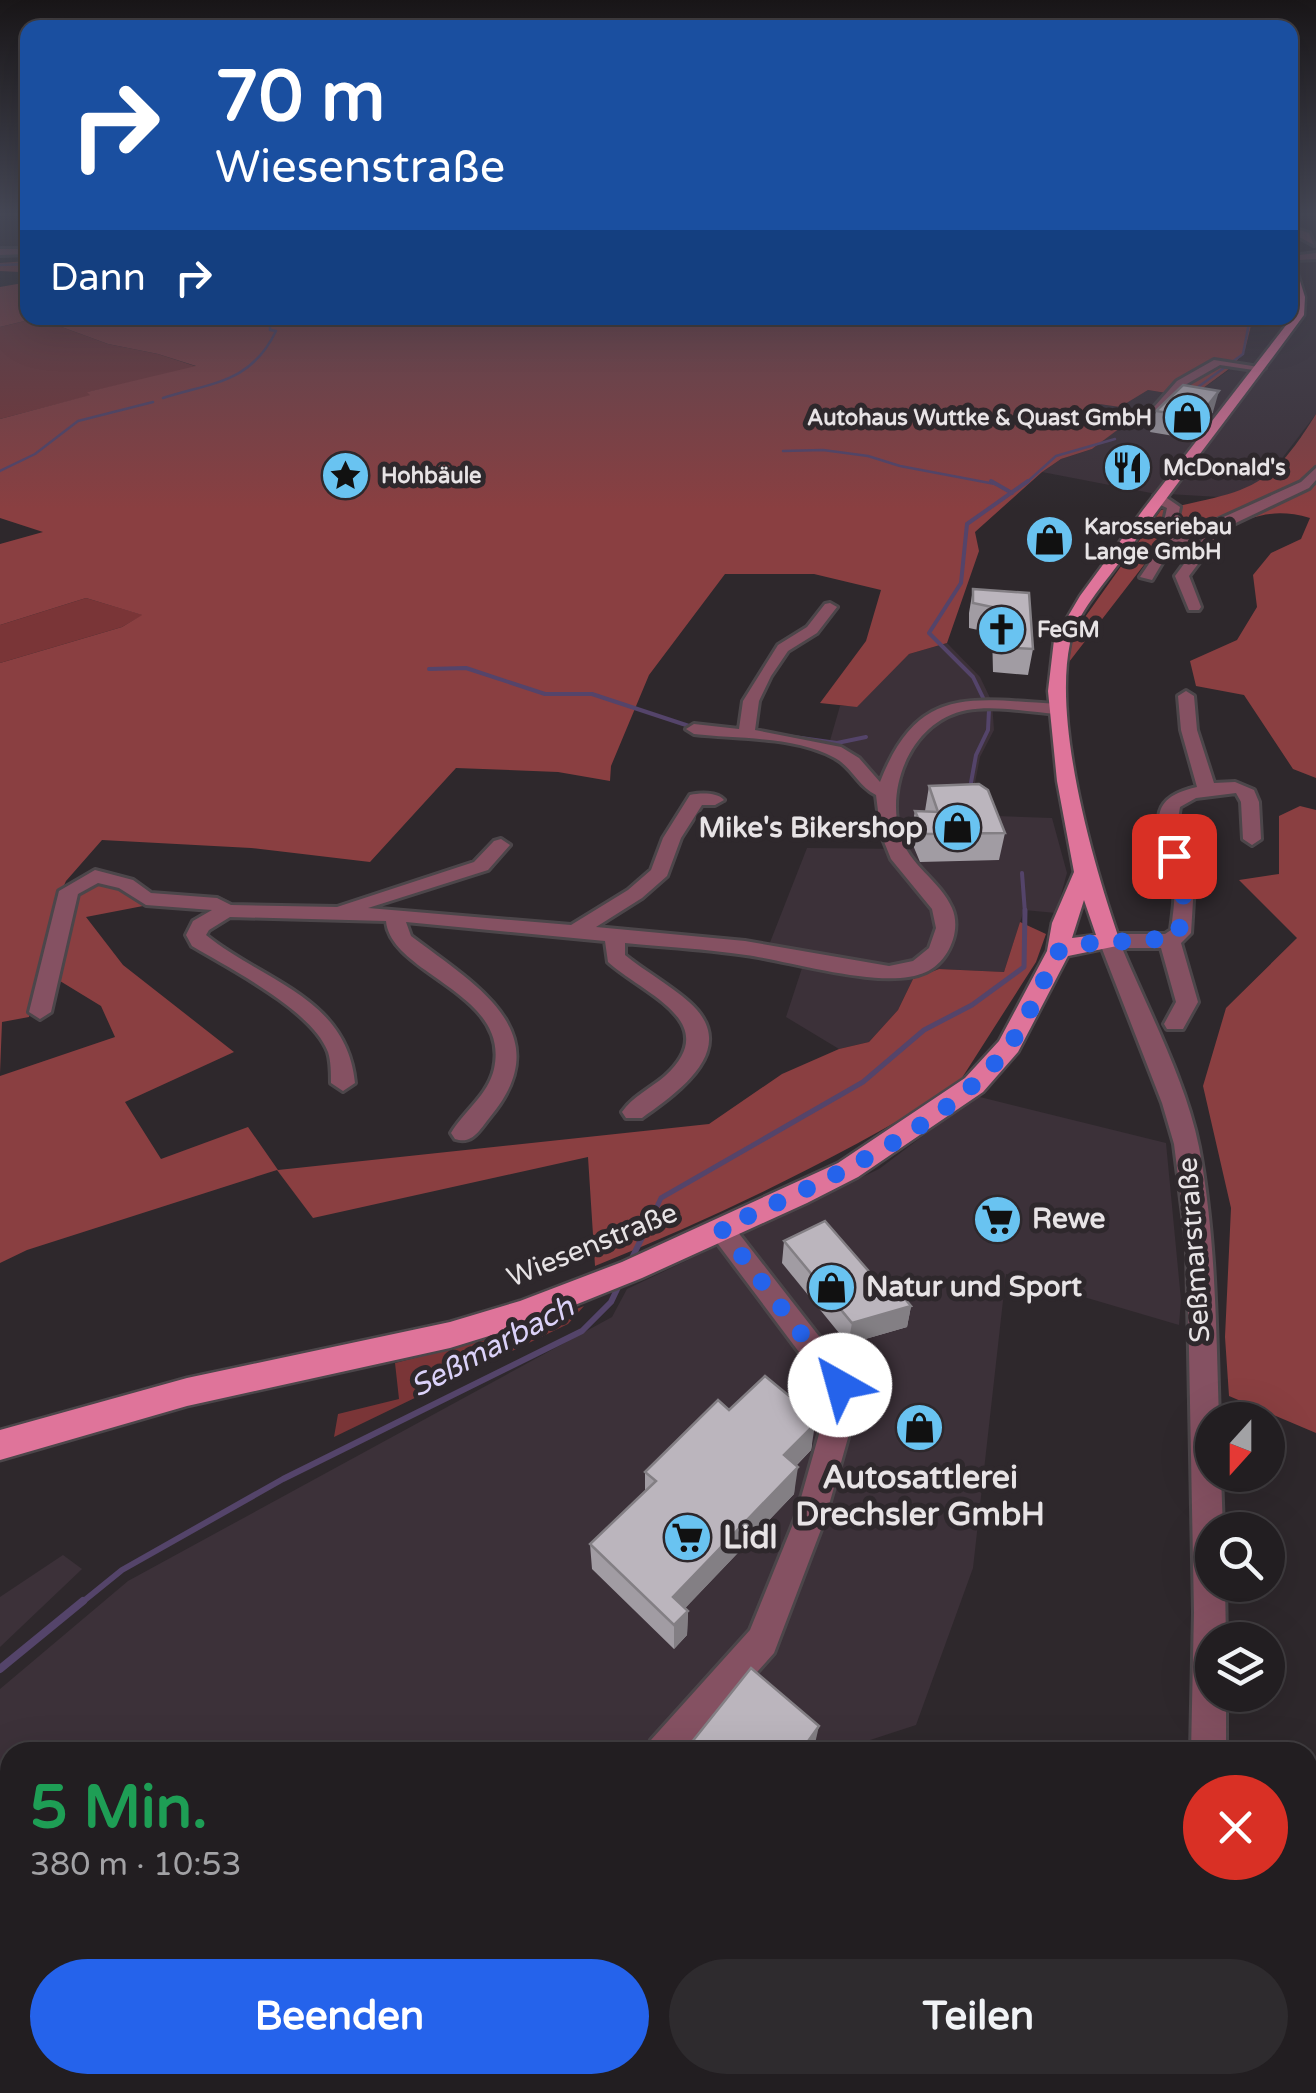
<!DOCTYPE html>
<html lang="de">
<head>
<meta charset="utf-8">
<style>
  :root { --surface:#221e21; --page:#2e2b2e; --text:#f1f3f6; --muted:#a2a2a5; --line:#3f3c3f; --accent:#2563eb }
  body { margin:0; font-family:"Varela Round",sans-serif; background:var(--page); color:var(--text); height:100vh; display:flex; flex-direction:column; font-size:38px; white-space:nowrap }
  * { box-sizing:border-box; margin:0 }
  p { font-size:32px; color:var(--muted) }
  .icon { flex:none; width:55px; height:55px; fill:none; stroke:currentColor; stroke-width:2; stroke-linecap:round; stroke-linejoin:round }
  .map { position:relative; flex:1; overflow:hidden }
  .drawer { position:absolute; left:0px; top:1742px; width:1318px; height:352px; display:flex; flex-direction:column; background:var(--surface); border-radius:30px 30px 0 0; box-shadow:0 10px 40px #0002,0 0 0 2px var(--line) }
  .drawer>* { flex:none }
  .banner { position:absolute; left:20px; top:20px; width:1278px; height:305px; border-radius:20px; box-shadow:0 10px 40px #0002,0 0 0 2px var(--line); background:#1a4fa0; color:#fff; overflow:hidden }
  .needle { width:65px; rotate:201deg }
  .controls { position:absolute; left:1195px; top:1402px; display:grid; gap:20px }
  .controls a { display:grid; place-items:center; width:90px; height:90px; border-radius:50%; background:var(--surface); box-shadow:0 10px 40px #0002,0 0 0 2px var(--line); font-size:50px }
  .pin { position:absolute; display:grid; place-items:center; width:85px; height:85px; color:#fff; margin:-42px; border-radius:20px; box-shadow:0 5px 15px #0006 }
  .me { position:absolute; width:110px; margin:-55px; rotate:322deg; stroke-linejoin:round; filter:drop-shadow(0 0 8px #0008) }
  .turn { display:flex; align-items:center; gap:35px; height:210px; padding:0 30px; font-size:45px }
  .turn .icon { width:130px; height:130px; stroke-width:2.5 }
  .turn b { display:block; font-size:70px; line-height:85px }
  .then { display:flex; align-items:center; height:95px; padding:0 30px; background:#0003; gap:20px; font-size:38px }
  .round { display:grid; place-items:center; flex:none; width:105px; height:105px; border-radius:52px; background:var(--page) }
  .headline { display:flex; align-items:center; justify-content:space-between; height:170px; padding:0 30px }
  h1 { font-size:60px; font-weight:800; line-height:75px; color:#1e9e55 }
  .cta { display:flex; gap:20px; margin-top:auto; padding:20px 30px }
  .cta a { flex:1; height:115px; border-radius:60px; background:var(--accent); color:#fff; font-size:40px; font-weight:800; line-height:115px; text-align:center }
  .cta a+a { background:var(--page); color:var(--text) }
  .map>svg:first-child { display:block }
  .built { fill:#3c3139 }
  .green { fill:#7a3537 }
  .forest { fill:#8a3f41 }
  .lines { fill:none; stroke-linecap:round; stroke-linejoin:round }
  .stream-far4 { stroke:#54446a; stroke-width:2.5 }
  .stream-far3 { stroke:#54446a; stroke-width:4 }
  .stream-far2 { stroke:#54446a; stroke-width:5 }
  .stream-far1 { stroke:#54446a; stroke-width:6 }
  .stream { stroke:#54446a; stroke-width:8 }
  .minor-casing { stroke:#4c464a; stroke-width:6 }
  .major-casing { stroke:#4c464a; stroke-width:5 }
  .minor { fill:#855162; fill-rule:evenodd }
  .major { fill:#df749a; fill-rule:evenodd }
  .wall { fill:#a19ca3 }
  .shaded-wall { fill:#837f84 }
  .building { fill:#bbb5bd; stroke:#837f84; stroke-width:2.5 }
  .route { stroke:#2563eb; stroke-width:18; stroke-dasharray:0 32.4 }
  .labels { text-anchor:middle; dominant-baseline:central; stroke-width:10; stroke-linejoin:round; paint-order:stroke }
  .far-poi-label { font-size:22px; font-weight:bold; fill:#e7e3e5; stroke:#2e282c; text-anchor:start }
  .poi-label { font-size:28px; font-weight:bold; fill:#e7e3e5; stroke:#2e282c; text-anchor:start }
  .street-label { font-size:28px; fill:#e7e3e5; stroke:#2e282c }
  .water-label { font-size:30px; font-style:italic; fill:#dbd2f9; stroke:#2e282c }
  .near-poi-label { font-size:32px; font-weight:bold; fill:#e7e3e5; stroke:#2e282c }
</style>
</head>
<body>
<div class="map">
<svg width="1316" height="2093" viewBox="0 0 1316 2093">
  <rect width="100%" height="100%" fill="#2e282c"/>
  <g class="built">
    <path d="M1290,255L1316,257V414L1267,478L1248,490L1219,497L1151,493L1042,472L1061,459L1092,449L1123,425L1092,409L1099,404L1120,407L1148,390L1191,397L1233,367L1245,350L1253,318H1290Z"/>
    <path d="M947,643L980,677L992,702L994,730L980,757L975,783L996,816L1052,818L1067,873L1056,913L1024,910L1004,972L939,969L913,979L898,1010L869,1042L839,1049L786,1017L803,965L769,945L807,848L905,849L898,831L895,798L849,750L829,744L840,706H857L909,654Z"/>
    <path d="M976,1096L1166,1143L1181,1300L1179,1325L1006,1274L973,1568L916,1725L864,1742L856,1752H10V2085H557L550,2093H0V1689L128,1581L612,1317L627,1289L879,1169Z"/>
    <path d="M63,1555L82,1569L0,1647V1597Z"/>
  </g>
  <g class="green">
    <path d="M37,318L108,344L158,354L198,367L88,392L92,395L0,419V327Z"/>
    <path d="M86,598L143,615L122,627L0,663V625Z"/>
    <path d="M584,1306L568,1324L334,1437L338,1414L399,1399L395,1363L527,1329Z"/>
  </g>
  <g class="forest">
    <path d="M27,261L28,318H1253L1245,350L1233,366L1191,397L1148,390L1120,407L1099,404L1092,409L1124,425L1092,449L1061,459L1042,472L975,532L979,551L947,643L909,654L857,707L820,703L866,641L881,590L814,574H725L649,675L611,766L610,781L558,772L456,768L370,862L251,848L102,840L66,881L55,905L29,1017L2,1022L0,1073V663L122,627L142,615L86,598L0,625V544L43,532L0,518V419L90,395L87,392L196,366L158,354L108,344L37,318L0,327V287L23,283L19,272L0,271V263Z"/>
    <path d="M1316,414V778L1293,769L1244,695L1196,686L1190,661L1237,640L1257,607L1253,575L1271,553L1301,539L1310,518C1246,499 1227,544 1169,541L1147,561L1069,662L1073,634L1161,510C1247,490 1267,494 1316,414Z"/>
    <path d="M1300,806L1316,810V1433L1229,1396L1225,1337L1231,1208L1203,1086L1226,1008L1297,938L1239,880L1279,874V816Z"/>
    <path d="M95,883L122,887L143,906L86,917L123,965L234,1052L125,1102L161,1159L248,1127L278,1170L709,1124L782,1074L839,1049L869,1042L898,1010L913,979L939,969L1004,972L1020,922L1046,934L1036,962L960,1081L951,1090C836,1159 719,1216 595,1266L588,1157L313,1218L277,1170L27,1250L0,1263V1076L115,1037L101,1006L60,981L76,888Z"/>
  </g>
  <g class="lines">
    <g class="stream-far4">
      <path d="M0,265L28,264"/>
      <path d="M1194,390L1243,354L1250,318"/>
      <path d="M163,398C213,382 251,383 276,331L270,330V324L279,318"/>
      <path d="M783,451L823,450L868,456L900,466L995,484"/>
      <path d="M0,471L35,454L78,421L153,402"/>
      <path d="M1025,484L1056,456L1115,439"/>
    </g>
    <g class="stream-far3">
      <path d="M991,481L1012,493"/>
      <path d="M429,669L466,668L545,694H592L695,728"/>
      <path d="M772,734L837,743L866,737"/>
      <path d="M970,788L976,755L988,730L989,710L973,677L929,633L961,583L967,524L1028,481"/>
      <path d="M1022,873L1025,913"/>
    </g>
    <path class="stream-far2" d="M652,1217L661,1198L863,1082L924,1030L972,1005L1024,967L1025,910"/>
    <g class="stream-far1">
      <path d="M631,1260L653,1215"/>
      <path d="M80,1604L122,1570L283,1479L582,1331L611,1302L620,1283"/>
    </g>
    <path class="stream" d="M0,1669L83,1601"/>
    <defs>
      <g id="minor">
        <path d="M1290,227L1309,233L1314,245L1290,232Z"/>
        <path d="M0,249H28V254L0,255Z"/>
        <path d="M1316,253V259L1298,260L1290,269L1292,256Z"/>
        <path d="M1214,360L1265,368L1260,371L1220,365L1185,385L1162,411H1154V407L1177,381Z"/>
        <path d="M1316,468V480L1309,488L1225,528L1189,576L1201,607L1199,610H1189L1175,576L1204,537L1171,548L1152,580L1140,577L1157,552L1167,508L1154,502V496H1164L1180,507L1173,540L1301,482Z"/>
        <path d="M830,603L837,607L817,633L788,651L771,676L759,701L755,730L841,747L859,758L880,782C918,685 969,699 1058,704L1066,709L1058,714C1030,712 995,705 967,710C913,720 885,785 900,834C908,865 940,880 952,908C962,931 948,962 926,972C886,991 791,961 746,955C706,949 666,947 625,943V955C646,972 670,985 689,1002C741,1048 680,1091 642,1118H626L622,1112C632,1097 651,1088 665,1076C724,1022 645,995 608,962L605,941L406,922L411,936C474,984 561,1032 490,1117C480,1129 473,1145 455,1139L451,1133C464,1111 488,1095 494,1069C511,992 391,975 386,921L230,917L209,930L206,935C262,981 347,997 355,1083L343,1091L331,1083C331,1073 331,1061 328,1052C312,1010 229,968 192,946L186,935L193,921L212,910L146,905L119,888L98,883L78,894L51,1012L40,1019L29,1012L59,891L95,870L133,880L151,893L217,898L231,905L337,907L474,862L494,841L501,839L510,845L488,870L368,908L571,925L628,890L651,870L663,838L690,795C700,793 717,792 724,800L715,805H702L681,838L667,876L642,898L596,927L745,941L889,966L913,961L929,948L936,928L932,909L891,859L881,834L876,795C858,786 852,767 835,758C796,736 738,739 694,734L686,729L694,724L739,729L743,701L778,645L807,627L825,604Z"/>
        <path d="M1186,691L1194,696L1197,730L1214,783L1235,782L1254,790L1259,802L1261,839L1252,845L1243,839L1241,802L1236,793L1196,798L1180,807L1177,825L1194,885L1191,933L1181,943L1198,1002L1183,1029H1167L1164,1024L1176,1002L1161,948H1122C1148,1010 1186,1081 1199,1147C1216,1237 1216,1329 1219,1420H1212V1475H1221L1223,1530H1212V1585H1225L1226,1640H1212V1695H1226V1752H1191L1194,1612L1187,1246L1174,1144L1162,1103L1099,941L1109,934H1165L1171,930C1173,912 1177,892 1172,874C1163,833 1138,800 1197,787L1181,730L1178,696Z"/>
        <path d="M721,1219L730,1222L850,1376L854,1385L855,1413L825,1519L774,1653L686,1752H646L651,1740L750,1630L795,1519L825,1413L826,1388L712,1236L708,1229L712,1222Z"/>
        <path d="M10,2035V2075L8,2076L0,2073V2039Z"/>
        <path d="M475,2085H515V2093H473Z"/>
        <path d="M1082,2085H1124L1121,2093H1078Z"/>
      </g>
      <path id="major" d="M1290,262L1295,265L1305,297L1304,315C1244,397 1181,477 1122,559C1105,583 1076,614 1070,643C1053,724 1093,864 1120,941L1117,946L1068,956L1018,1052L983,1092L858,1177L807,1203L642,1278L525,1325L450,1348L187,1406L0,1460V1430L187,1378L450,1322L520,1301L622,1262L838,1163L965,1078L999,1041L1047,951L1052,923L1074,872L1057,781L1048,691L1054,640L1080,596L1143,510L1294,315ZM1084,900L1096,935L1072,938Z"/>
    </defs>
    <use href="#minor" class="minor-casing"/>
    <use href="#major" class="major-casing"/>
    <use href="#minor" class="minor"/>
    <use href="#major" class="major"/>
  </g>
  <g class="wall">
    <path d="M1156,411L1213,412L1192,439L1150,432Z"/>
    <path d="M973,589L1029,593L1033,649L1028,675L993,672L992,633L969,628V613Z"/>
    <path d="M929,786L1005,833L999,860L920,862L910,838L915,811H925Z"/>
    <path d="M784,1241L886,1291L911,1306L907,1327L848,1344L782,1263Z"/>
    <path d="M729,1410L812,1444L811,1450L796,1466L794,1494L685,1608L688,1611L687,1635L674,1649L592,1569L590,1544L645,1492V1472Z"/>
  </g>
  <g class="shaded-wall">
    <path d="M1219,391L1213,412L1192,439L1198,418Z"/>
    <path d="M911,1306L907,1327L848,1344L852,1323Z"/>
    <path d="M816,1418L811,1450L780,1482L784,1455Z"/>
    <path d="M798,1467L794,1494L673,1621V1597Z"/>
    <path d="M688,1611L687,1635L674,1649V1625Z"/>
    <path d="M819,1726L814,1748L811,1752L806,1744Z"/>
  </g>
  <g class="building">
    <path d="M1183,385L1219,391L1198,418L1156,411Z"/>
    <path d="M973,589L1029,593L1033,649L998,647L997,608L973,603Z"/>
    <path d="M979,784L988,790L1005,833L925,834L915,811L938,812L929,786Z"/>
    <path d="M825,1221L886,1291L895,1287L911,1306L852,1323L784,1241Z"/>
    <path d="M765,1376L816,1418L815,1424L784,1455L798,1467L673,1597L688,1611L674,1625L590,1544L656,1481L645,1472L718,1400L729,1410Z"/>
    <path d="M751,1668L819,1726L806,1744L815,1751L814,1752H684Z"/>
  </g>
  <linearGradient id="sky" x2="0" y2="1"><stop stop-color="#191618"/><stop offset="0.42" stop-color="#464856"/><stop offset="1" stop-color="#464856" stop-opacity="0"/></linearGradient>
  <rect width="1316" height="509" fill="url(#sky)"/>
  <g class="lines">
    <path class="route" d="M840,1385L721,1228C813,1187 948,1128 1009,1046C1030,1017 1041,982 1059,951L1081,944L1176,938C1181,932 1185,890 1183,881C1182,873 1177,864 1174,856"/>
  </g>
  <defs>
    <symbol id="shop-disc" viewBox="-11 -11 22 22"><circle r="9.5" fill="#69c3f1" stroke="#2e282c"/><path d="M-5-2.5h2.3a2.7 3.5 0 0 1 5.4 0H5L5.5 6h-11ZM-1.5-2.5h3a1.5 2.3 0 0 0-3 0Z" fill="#111"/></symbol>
    <symbol id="restaurant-disc" viewBox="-11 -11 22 22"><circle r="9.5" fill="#69c3f1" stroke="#2e282c"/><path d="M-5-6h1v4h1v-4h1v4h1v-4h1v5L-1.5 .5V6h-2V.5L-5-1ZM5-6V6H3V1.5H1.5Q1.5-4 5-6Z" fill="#111"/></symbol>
    <symbol id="sight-disc" viewBox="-11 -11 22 22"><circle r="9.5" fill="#69c3f1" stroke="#2e282c"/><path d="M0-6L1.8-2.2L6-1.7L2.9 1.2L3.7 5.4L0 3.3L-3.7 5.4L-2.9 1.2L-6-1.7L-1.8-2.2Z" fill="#111"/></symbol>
    <symbol id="church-disc" viewBox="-11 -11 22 22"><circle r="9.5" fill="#69c3f1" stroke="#2e282c"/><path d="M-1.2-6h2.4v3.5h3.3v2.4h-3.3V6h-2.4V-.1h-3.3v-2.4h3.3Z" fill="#111"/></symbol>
    <symbol id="supermarket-disc" viewBox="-11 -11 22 22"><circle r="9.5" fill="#69c3f1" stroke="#2e282c"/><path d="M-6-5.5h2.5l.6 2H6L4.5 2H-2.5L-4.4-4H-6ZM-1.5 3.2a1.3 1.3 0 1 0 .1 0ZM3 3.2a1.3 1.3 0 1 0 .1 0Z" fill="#111"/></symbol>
  </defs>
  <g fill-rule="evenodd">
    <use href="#shop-disc" x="1160" y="390" width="55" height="55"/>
    <use href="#restaurant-disc" x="1100" y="440" width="55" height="55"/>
    <use href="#sight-disc" x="318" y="448" width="55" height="55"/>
    <use href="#shop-disc" x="1022" y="512" width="55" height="55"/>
    <use href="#church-disc" x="974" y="602" width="55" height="55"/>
    <use href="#shop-disc" x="930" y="800" width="55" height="55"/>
    <use href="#supermarket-disc" x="970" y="1192" width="55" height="55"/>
    <use href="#shop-disc" x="804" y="1260" width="55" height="55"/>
    <use href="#shop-disc" x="892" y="1400" width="55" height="55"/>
    <use href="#supermarket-disc" x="660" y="1510" width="55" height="55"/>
  </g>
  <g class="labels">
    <g class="far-poi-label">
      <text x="1152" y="418" text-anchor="end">Autohaus Wuttke &amp; Quast GmbH</text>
      <text x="1163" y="468">McDonald's</text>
      <text x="381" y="476">Hohbäule</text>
      <text x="1084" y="527">Karosseriebau<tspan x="1084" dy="25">Lange GmbH</tspan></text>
      <text x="1037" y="630">FeGM</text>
    </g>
    <g class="poi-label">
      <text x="923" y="828" text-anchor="end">Mike's Bikershop</text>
      <text x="1032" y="1219">Rewe</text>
      <text x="866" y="1287">Natur und Sport</text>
    </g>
    <g class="street-label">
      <text transform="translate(592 1245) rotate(-22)">Wiesenstraße</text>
      <text transform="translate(1194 1250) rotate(-94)">Seßmarstraße</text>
    </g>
    <g class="water-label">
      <text transform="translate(492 1347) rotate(-28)">Seßmarbach</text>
    </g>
    <g class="near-poi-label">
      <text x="920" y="1478">Autosattlerei<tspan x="920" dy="37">Drechsler GmbH</tspan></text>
      <text x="723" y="1538" text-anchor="start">Lidl</text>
    </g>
  </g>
</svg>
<div class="controls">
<a><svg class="needle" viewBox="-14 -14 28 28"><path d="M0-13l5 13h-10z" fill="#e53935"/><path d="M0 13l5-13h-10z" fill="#a2a2a5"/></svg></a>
<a><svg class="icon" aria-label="search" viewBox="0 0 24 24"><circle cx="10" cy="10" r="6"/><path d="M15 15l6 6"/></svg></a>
<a><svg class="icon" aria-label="layers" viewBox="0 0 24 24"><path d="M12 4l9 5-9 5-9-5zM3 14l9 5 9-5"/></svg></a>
</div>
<div class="pin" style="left:1174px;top:856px;background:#d93025"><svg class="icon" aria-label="arrive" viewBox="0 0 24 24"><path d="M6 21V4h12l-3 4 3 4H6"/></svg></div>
<svg class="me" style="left:840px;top:1385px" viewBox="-20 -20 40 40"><circle r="19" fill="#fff"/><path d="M0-13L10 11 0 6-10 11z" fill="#2563eb"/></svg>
<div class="banner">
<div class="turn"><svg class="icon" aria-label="right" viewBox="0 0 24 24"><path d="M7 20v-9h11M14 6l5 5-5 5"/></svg><div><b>70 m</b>Wiesenstraße</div></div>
<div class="then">Dann<svg class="icon" aria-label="right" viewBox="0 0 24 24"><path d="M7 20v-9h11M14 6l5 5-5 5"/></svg></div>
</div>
<section class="drawer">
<div class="headline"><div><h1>5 Min.</h1><p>380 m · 10:53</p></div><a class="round" style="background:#d93025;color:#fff"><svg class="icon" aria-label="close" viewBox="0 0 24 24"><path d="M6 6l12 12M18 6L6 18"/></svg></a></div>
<div class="cta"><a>Beenden</a><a>Teilen</a></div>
</section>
</div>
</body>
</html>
